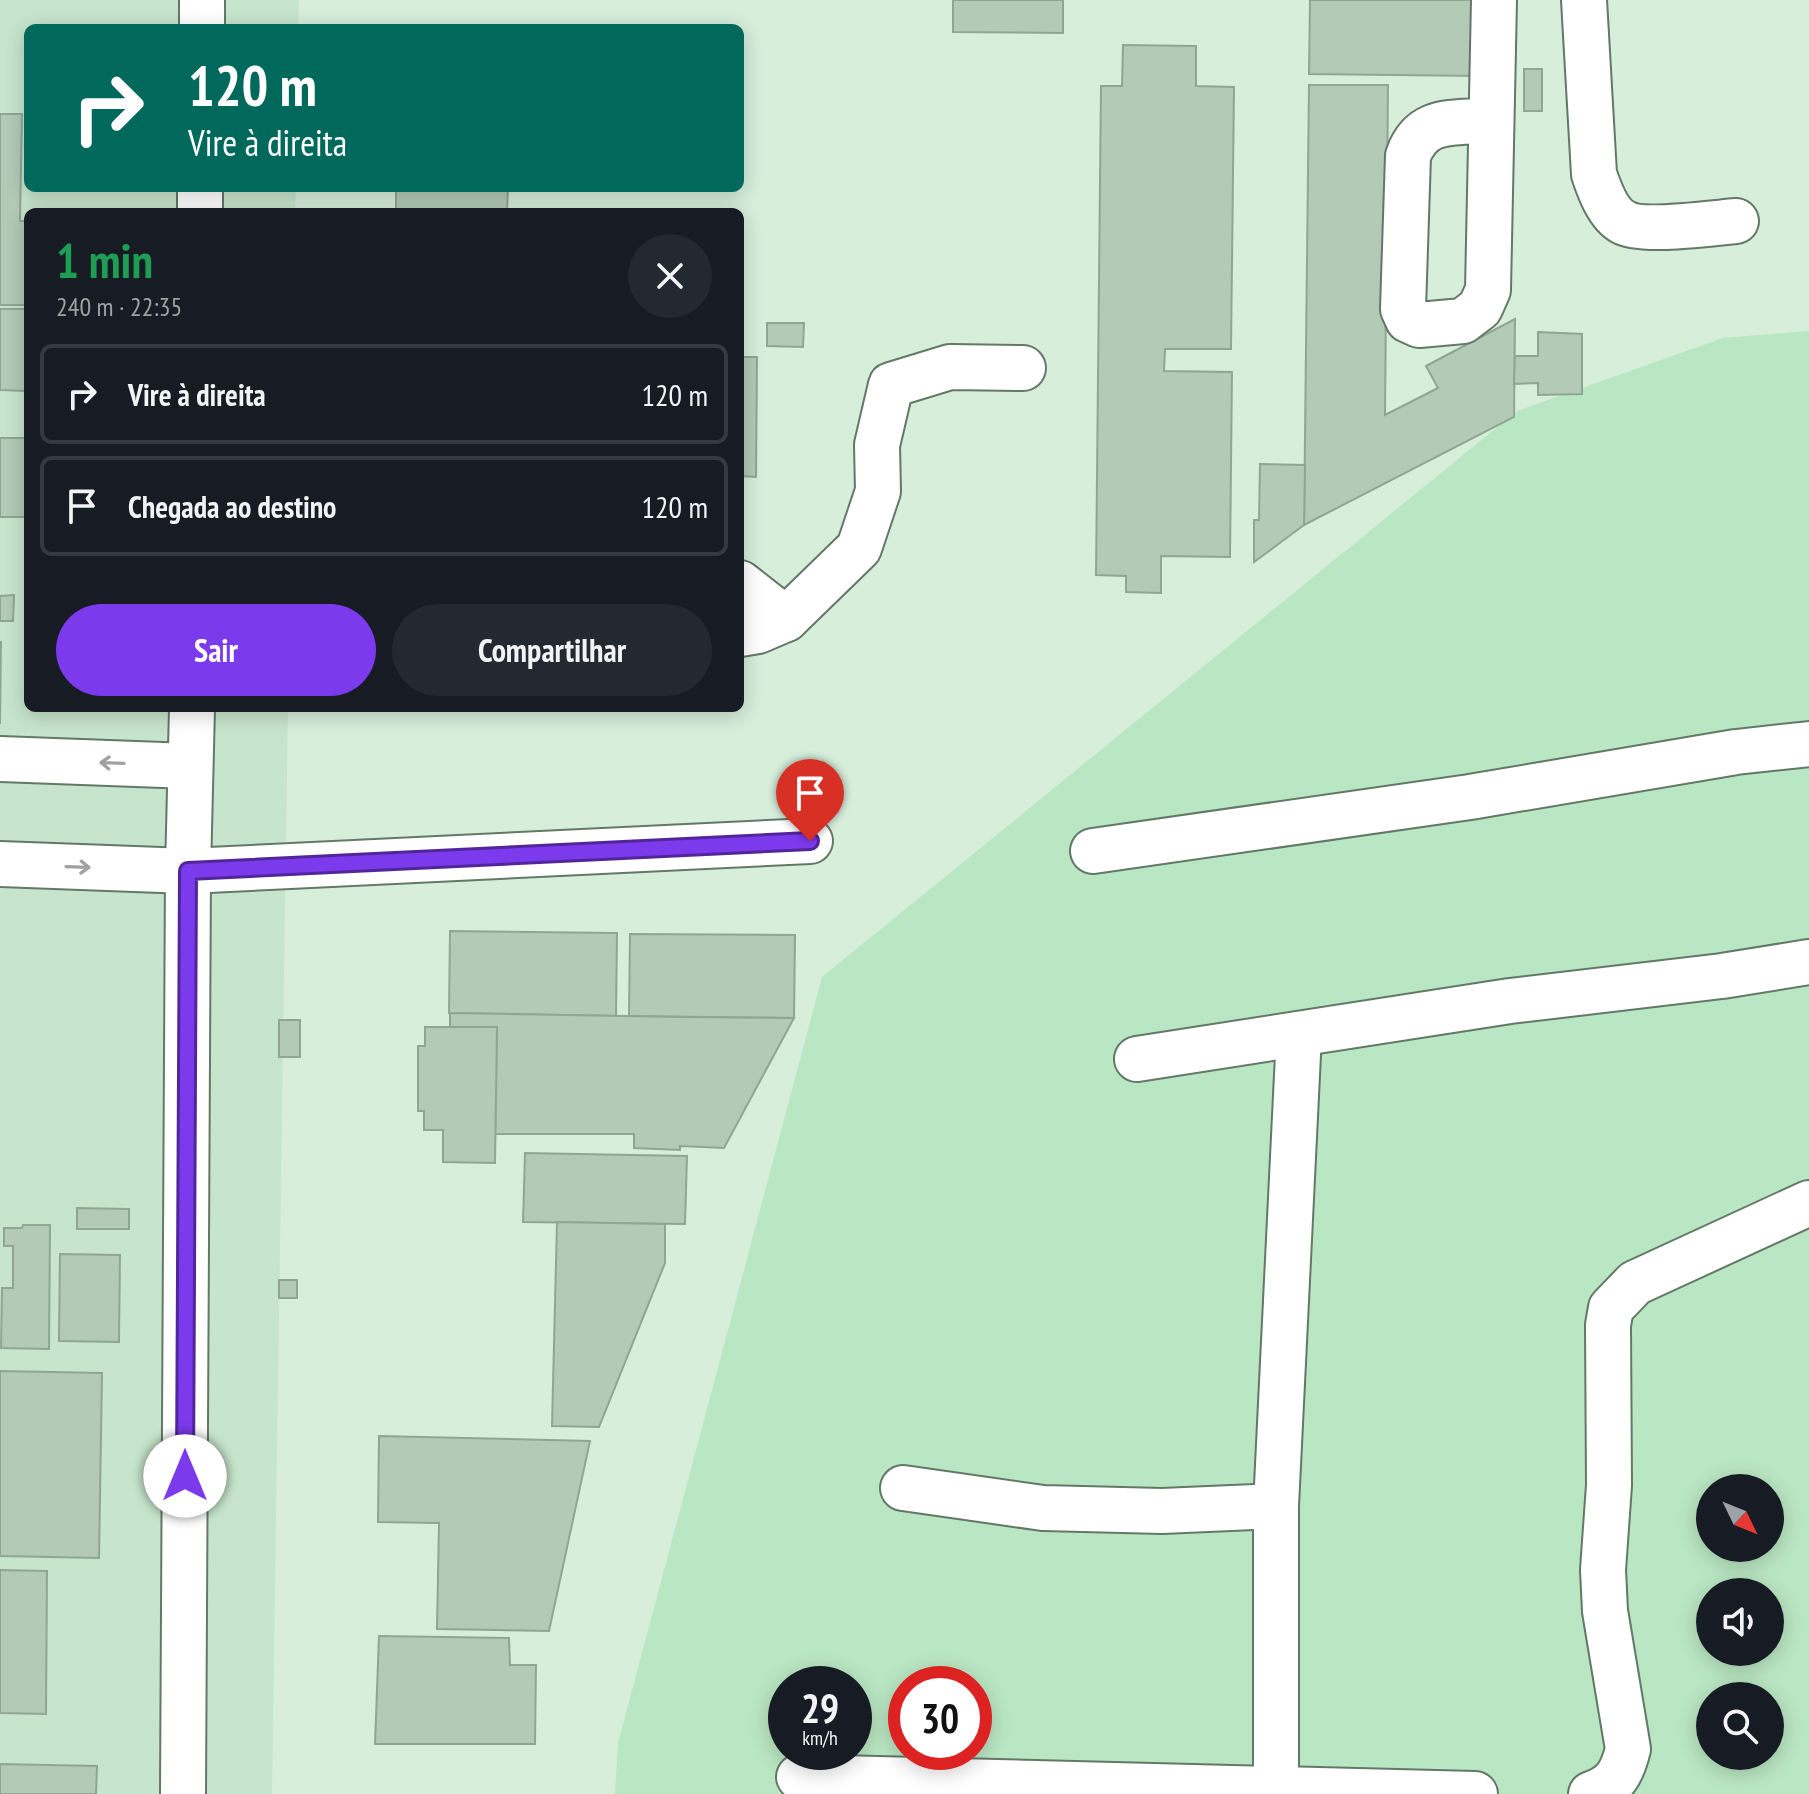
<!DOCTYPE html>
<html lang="pt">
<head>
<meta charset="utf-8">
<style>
  :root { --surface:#171b24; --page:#242831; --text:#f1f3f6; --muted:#9ea1a6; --line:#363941; --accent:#7c3aed }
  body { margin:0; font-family:"PT Sans Narrow",sans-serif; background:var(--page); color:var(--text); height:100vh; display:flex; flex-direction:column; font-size:30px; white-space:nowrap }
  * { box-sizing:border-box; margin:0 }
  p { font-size:26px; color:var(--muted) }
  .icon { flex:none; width:44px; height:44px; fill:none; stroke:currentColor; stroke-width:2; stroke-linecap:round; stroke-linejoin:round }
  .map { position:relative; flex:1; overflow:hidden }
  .sheet { position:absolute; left:24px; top:208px; width:720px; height:504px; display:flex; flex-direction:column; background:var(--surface); border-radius:12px; box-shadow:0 4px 20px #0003 }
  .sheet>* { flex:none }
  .guide { position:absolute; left:24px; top:24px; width:720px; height:168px; border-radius:12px; box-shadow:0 4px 20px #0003; background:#00695c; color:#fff; overflow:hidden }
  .needle { width:52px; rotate:133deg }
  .controls { position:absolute; left:1696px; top:1474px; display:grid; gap:16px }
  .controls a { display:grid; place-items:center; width:88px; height:88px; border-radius:50%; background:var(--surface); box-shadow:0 4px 20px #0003; font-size:40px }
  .speed { position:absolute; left:768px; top:1666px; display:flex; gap:16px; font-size:40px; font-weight:700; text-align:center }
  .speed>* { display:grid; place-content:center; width:104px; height:104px; border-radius:50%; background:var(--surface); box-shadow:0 4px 20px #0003; line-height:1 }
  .speed small { font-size:20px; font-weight:400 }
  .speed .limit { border:12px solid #d22; background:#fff; color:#111 }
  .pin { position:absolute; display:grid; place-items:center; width:68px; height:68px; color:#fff; margin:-82px -34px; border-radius:50% 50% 50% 0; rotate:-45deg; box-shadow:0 0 8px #0007 }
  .pin .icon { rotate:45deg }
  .me { position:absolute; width:88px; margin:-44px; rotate:0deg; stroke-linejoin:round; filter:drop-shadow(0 0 6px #0008) }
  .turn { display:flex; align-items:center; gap:28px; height:168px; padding:0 32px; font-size:36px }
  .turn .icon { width:104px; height:104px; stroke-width:2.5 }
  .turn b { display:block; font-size:56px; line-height:68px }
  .round { display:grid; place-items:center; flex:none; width:84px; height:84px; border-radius:42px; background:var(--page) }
  .overview { display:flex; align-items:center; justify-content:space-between; height:136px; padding:0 32px }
  h1 { font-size:48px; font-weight:800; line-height:60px; color:#1e9e55 }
  .primary-button { display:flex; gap:16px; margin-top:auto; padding:16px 32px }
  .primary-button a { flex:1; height:92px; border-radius:48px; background:var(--accent); color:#fff; font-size:32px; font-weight:800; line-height:92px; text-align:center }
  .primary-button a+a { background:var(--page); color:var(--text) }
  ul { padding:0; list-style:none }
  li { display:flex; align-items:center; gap:24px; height:100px; margin:0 16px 12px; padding:0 16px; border:4px solid var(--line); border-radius:12px }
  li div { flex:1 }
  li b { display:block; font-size:30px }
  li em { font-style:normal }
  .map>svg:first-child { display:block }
  .built { fill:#c7e5cc }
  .green { fill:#bae7c3; fill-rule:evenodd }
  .building { fill:#b3cab7; stroke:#90a694; stroke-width:2 }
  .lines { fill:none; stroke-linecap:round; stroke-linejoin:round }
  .minor-casing { stroke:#637867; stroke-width:48 }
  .minor { stroke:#fff; stroke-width:44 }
  .oneway { stroke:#9ea19f }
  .route-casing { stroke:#51269a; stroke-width:20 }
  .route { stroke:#7c3aed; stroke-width:14 }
</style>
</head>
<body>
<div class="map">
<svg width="1809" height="1794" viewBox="0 0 1809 1794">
  <rect width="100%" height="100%" fill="#d7eedb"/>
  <path class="built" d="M0,0H299L298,28H28V188H296L295,212H28V708H288L272,1794H0Z"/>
  <path class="green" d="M1809,331V1794H615L618,1743L822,977L1517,411L1723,338ZM1710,1488H1770V1548H1710ZM1710,1592H1770V1652H1710ZM786,1684H854V1752H786ZM906,1684H974V1752H906ZM1710,1696H1770V1756H1710Z"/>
  <g class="building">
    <path d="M953,0H1063V33L953,32Z"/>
    <path d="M1310,0H1481L1480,76L1309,74Z"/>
    <path d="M1123,45L1196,46V86L1234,87L1231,349H1165L1164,371L1232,372L1230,557L1161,556V593L1126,592V576L1096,575L1101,86H1122Z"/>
    <rect x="1524" y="69" width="18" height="42"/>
    <path d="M1309,85H1388L1385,415L1438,388L1426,366L1515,319L1514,417L1304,525Z"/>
    <path d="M0,114H22L20,221H28V305H0Z"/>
    <path d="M396,188H508L507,212H396Z"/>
    <path d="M0,309H28V414H25V391L0,390Z"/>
    <path d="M767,323H804L803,347L767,346Z"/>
    <path d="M1538,332L1582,334V394L1538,395V383L1514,384L1515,356H1538Z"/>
    <path d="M740,357H757L756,477L740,476Z"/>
    <rect x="0" y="438" width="28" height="79"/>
    <path d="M1260,464L1305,465L1304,525L1254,562V520H1259Z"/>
    <path d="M14,595L13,621H0V596Z"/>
    <path d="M0,642H1L0,724Z"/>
    <path d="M52,708H95V711L52,710Z"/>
    <path d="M450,931L617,933L616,1016L449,1013Z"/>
    <path d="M630,934L795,935L794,1018L629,1016Z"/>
    <path d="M450,1013L682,1017L794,1018L724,1148L680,1146V1150L634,1148V1134H495L497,1027H450Z"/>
    <rect x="279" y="1020" width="21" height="37"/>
    <path d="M425,1027H497L495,1163L443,1162V1130H424V1111H418V1046H425Z"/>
    <path d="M525,1153L687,1156L685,1224L523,1222Z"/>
    <path d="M77,1208L129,1209V1229H77Z"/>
    <path d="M557,1222L665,1224V1263L599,1427L552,1426Z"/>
    <path d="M23,1225H50L49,1349L1,1348L2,1288H13V1246H4V1228H22Z"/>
    <path d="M60,1254L120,1255L119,1342L59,1341Z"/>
    <rect x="279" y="1280" width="18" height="18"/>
    <path d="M0,1371L102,1373L99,1558L0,1556Z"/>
    <path d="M379,1436L590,1441L549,1631L437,1629L439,1523L378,1522Z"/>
    <path d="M0,1570L47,1571L46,1714L0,1713Z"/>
    <path d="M379,1636L509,1638L510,1665H536L535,1744H375Z"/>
    <path d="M0,1764L97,1766L96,1794H0Z"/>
  </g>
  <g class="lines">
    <defs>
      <g id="minor">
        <path d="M1584,0L1594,174C1599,189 1608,214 1623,222C1641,233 1712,223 1736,221"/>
        <path d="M202,28V0"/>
        <path d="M1490,120C1454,124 1422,116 1408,156L1403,309L1408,320L1419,325L1463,321L1480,308L1488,290L1494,0"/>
        <path d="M200,212V188"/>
        <path d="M740,583L786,619"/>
        <path d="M740,634L758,631L786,619L859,548L878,491L877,445L891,385L950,367L1023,368"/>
        <path d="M0,759L190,766"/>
        <path d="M1093,851L1470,797L1736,752L1809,744"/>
        <path d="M0,864L188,871L810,841"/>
        <path d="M1137,1059L1510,1001L1722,976L1809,962"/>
        <path d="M903,1488L1043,1508L1162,1511L1276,1506"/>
        <path d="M799,1777L1475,1794"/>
        <path d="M183,1794L188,871L192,708"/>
        <path d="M1276,1794V1506L1299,1034"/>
        <path d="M1591,1794C1615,1786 1622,1773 1628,1749L1605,1611L1603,1570L1609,1485L1608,1325L1611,1308L1635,1283L1809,1203"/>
      </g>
    </defs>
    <use href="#minor" class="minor-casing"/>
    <use href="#minor" class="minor"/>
  </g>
  <defs><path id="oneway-shaft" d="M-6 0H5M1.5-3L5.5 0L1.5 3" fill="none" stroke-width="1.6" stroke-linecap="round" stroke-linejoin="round" transform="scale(2)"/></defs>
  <g class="oneway">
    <use href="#oneway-shaft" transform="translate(112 763) rotate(-178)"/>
    <use href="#oneway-shaft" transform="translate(78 867) rotate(2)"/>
  </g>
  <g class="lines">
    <defs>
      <path id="route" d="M185,1476L188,871L810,841"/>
    </defs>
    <use href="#route" class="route-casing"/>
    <use href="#route" class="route"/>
  </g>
</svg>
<div class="controls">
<a><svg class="needle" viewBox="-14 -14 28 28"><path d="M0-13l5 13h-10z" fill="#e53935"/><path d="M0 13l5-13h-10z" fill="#9ea1a6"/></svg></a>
<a><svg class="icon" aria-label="sound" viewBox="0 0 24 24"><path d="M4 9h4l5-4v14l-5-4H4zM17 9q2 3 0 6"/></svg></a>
<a><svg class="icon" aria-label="search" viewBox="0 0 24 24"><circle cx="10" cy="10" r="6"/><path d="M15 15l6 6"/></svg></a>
</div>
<div class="speed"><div>29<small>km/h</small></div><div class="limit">30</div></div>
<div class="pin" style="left:810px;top:841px;background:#d93025"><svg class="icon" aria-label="arrive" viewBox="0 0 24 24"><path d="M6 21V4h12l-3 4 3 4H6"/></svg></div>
<svg class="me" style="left:185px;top:1476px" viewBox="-20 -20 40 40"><circle r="19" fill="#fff"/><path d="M0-13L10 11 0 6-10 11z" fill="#7c3aed"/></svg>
<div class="guide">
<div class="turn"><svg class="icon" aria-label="right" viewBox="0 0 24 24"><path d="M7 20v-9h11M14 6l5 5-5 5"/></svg><div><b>120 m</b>Vire à direita</div></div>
</div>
<section class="sheet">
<div class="overview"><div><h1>1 min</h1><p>240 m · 22:35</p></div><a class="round"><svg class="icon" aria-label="close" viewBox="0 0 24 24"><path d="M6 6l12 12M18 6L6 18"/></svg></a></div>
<ul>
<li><svg class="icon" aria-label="right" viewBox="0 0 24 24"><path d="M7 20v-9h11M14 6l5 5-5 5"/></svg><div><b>Vire à direita</b></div><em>120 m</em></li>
<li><svg class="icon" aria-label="arrive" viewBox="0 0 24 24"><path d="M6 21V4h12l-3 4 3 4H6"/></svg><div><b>Chegada ao destino</b></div><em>120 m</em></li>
</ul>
<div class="primary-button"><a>Sair</a><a>Compartilhar</a></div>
</section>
</div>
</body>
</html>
